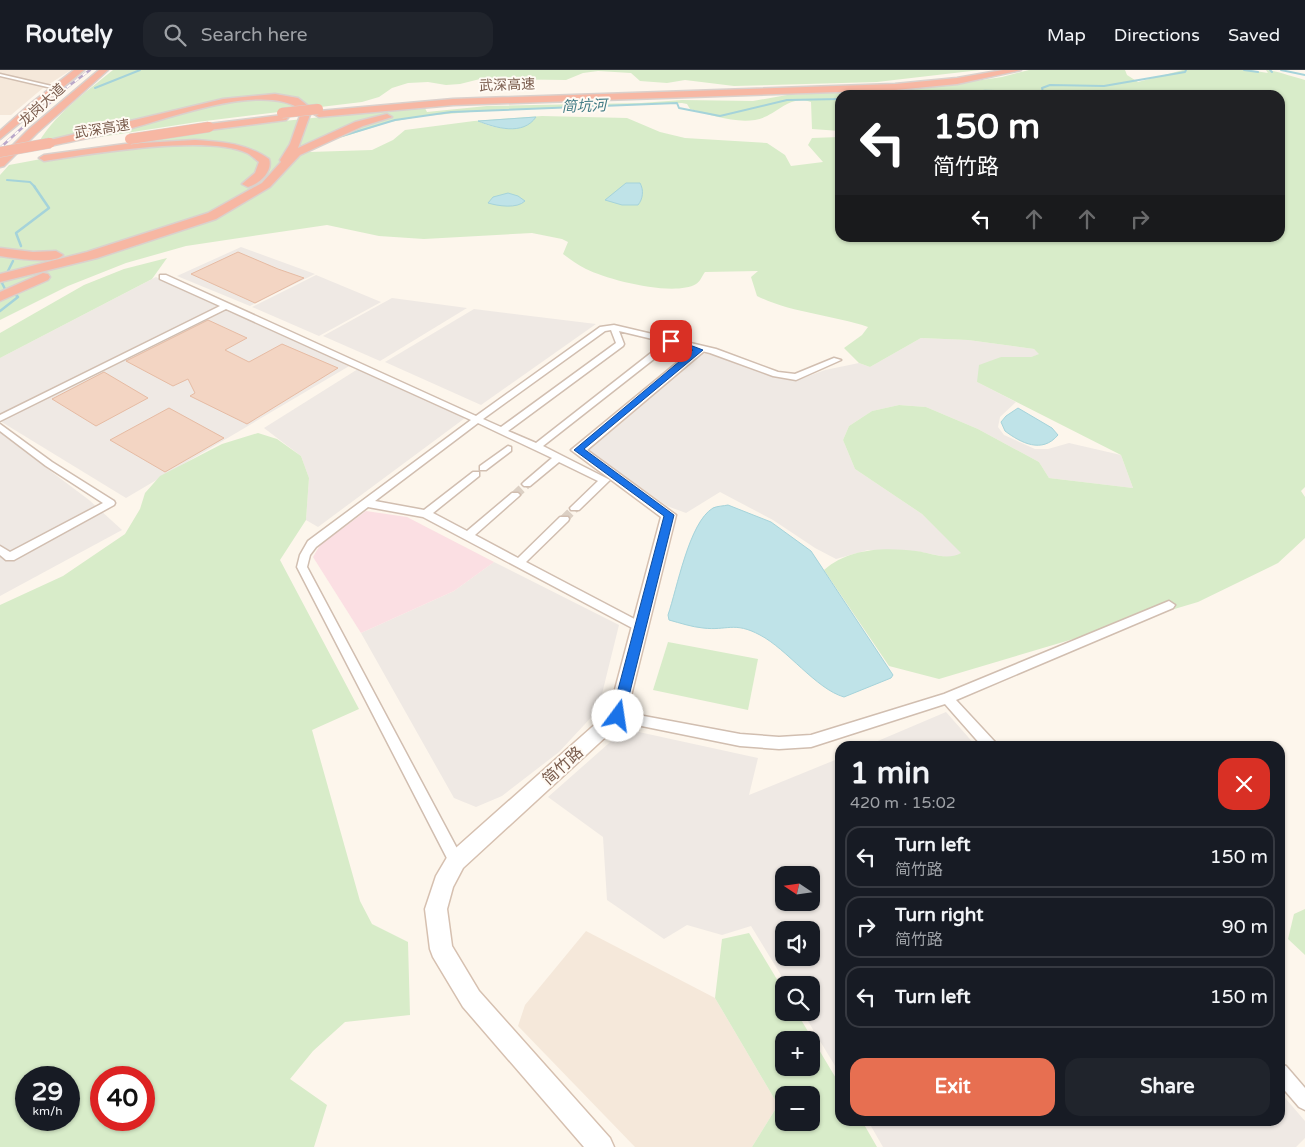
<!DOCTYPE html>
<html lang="en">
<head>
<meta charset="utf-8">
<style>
  :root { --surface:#171b24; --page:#20242c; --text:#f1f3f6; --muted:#9ea1a6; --line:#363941; --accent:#e76f51 }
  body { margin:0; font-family:"Varela Round","Noto Sans SC",sans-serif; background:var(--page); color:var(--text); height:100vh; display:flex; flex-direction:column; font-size:19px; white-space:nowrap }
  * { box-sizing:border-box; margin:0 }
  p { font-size:16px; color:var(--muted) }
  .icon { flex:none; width:28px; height:28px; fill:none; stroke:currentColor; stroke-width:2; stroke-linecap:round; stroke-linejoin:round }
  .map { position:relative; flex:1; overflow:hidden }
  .side { position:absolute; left:835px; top:671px; width:450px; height:385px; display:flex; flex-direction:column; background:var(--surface); border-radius:15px; box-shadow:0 1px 4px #0004 }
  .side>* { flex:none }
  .top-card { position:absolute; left:835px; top:20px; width:450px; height:152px; border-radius:15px; box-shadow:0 1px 4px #0004; background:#202124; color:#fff; overflow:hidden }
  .needle { width:32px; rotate:283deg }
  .controls { position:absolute; left:775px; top:796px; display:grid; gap:10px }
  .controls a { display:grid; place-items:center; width:45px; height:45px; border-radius:10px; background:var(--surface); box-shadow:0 1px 4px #0004; font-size:25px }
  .speed { position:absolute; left:15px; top:996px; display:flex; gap:10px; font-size:25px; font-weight:700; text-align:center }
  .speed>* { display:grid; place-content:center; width:65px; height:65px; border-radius:50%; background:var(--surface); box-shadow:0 1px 4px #0004; line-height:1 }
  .speed small { font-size:12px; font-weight:400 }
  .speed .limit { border:8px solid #d22; background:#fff; color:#111 }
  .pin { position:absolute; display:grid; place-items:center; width:42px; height:42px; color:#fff; margin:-21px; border-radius:10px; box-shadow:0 2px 8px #0006 }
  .me { position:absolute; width:55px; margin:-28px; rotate:14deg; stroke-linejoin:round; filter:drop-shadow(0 0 4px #0008) }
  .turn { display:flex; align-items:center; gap:18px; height:105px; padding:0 15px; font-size:22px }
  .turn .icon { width:65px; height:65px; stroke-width:2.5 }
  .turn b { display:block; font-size:35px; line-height:42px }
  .lanes { display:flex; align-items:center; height:48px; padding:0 15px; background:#0003; justify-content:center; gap:25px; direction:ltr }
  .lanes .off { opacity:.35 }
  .round { display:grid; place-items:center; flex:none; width:52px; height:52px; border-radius:15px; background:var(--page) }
  .overview { display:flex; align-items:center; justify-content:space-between; height:85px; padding:0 15px }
  h1 { font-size:30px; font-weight:700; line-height:38px }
  .primary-button { display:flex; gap:10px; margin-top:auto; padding:10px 15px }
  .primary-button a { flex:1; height:58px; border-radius:15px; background:var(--accent); color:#fff; font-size:20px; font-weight:700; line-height:58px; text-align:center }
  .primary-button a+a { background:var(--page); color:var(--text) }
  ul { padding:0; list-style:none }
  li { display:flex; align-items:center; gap:15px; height:62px; margin:0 10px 8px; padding:0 5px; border:2px solid var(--line); border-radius:15px }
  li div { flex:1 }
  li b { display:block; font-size:19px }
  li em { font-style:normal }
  header { display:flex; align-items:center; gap:30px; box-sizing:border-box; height:70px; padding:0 25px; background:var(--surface); border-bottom:1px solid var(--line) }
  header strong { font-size:24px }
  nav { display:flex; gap:28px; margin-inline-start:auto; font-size:18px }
  .search { width:350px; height:45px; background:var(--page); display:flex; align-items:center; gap:12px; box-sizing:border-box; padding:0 18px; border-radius:15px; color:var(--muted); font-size:19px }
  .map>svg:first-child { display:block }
  .residential { fill:#f5e8da }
  .industrial { fill:#efe9e4; fill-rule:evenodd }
  .medical { fill:#fbdfe3 }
  .green { fill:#d8ecc9; fill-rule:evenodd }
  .water { fill:#bfe3e8; stroke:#a5d3da }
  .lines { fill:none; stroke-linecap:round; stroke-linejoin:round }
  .stream-far1 { stroke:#a5d3da; stroke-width:2 }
  .stream { stroke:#a5d3da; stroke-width:2.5 }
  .building { fill:#f3d5c3; stroke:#e6bba3 }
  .street-tunnel { stroke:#dcd0c4; stroke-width:9; stroke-dasharray:9 4.5; stroke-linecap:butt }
  .street-casing { stroke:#d1beb0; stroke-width:3 }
  .secondary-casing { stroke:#d6c0b0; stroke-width:3 }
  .highway-casing { stroke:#dad1cd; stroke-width:3 }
  .street { fill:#fff; fill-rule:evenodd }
  .secondary { fill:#fff; fill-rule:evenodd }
  .highway { fill:#f7b7a3; fill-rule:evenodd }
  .rail-casing { stroke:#b9a8c9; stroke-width:2.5 }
  .rail { stroke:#fffaf3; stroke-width:2; stroke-dasharray:5; stroke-linecap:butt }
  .highway-bridge-casing { stroke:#dad1cd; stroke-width:11; stroke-linecap:butt }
  .highway-bridge { stroke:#f7b7a3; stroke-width:10 }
  .route { fill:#1a73e8; stroke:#114b97 }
  .labels { text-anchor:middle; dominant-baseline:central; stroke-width:4; stroke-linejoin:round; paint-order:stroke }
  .far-street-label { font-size:14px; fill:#7a5c4d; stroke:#fffaf3 }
  .far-water-label { font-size:15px; font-style:italic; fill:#437c86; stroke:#fffaf3 }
  .street-label { font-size:16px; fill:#7a5c4d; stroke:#fffaf3 }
</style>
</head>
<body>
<header>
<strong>Routely</strong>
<div class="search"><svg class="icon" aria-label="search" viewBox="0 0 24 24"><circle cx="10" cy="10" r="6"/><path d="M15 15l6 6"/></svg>Search here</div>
<nav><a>Map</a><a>Directions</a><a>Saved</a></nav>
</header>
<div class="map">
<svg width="1305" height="1077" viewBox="0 0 1305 1077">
  <rect width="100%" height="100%" fill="#fdf6ec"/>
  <g class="residential">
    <path d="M0,0H71L43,18L11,45H0Z"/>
    <path d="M586,861L715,928L778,1035L752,1077H635L518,956L525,935Z"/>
  </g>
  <g class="industrial">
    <path d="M241,177L315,204L250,236L177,206Z"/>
    <path d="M316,205L381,232L319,266L252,237Z"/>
    <path d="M156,207L220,235L0,344V288Z"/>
    <path d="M392,228L467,238L380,291L323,266Z"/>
    <path d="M227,238L351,295L126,428L0,351Z"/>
    <path d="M474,239L596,254L481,335L385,292Z"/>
    <path d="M921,268L968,270L1034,279L1040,284L1031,287H1001L977,312L1016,332L1000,347L998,357L1004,365L1035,379H1048L1069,373L1121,385L1133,418L1049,408L1039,392L978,359L926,337L899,335L872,341L849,356L843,370L855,399L922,444L962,483L951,488L916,481L868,480L836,489L815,478L773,450L720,422L686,443L667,436L585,379L701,283L714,285L782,309L798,310L825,300L859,293L870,297Z"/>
    <path d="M358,299L465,348L318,457L306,450L309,408L301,386L264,358Z"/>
    <path d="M0,363L89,430L122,460L0,526Z"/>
    <path d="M494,492L619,555L598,640L559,682L502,726L476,737L454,728L361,563L454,521Z"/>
    <path d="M946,642L976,676H866Z"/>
    <path d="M625,659L758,688L749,725L840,688V1004L803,943L811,942V915H787L751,856L722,865L687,855L664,869L607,830L603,767L548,727ZM784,805H811V832H784ZM784,860H811V888H784Z"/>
    <path d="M1280,1022L1305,1051V1068L1296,1077H883L868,1051H1280Z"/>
  </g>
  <path class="medical" d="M366,441L407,447L494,492L454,521L361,563L313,487L320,475Z"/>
  <g class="green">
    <path d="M113,0H980L877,12L734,16L685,10L667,13L640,11L631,3L598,1L583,3L566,10L480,9L460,14L446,15L428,12L408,13L392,18L379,27L362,32L197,52L36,77C53,45 85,23 113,0Z"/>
    <path d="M1029,0H1125L1127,5L1138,12L1183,0H1249L1268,3L1266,0C1277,1 1293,7 1305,10V417L1301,421L1305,427V468L1278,493L1198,532L939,609L889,596L824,500C849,478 884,477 916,481C932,483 946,491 961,483L922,444L855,399L843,370L849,356L872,341L899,335L926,337L978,359L1039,392L1049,408L1133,418L1121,385L977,312L979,295L1001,287H1031L1039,284L1034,279L968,270L921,268L870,297L859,293L844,278L862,265L868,257C832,245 791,243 757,226L751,207L758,201L705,202C702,206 700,212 696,214C674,227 608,210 586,199C578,195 570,189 563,184L568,172L562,169L532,163L424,169L379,166L327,155L186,176L126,193L68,216L0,250V105L9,95L132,72L220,58L424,36L427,42L487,36L641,33L682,30L753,31L787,25L927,18L1002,7ZM840,25H1280V168H840V67L812,68L808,75L823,92L791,96L785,85L767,73L685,68L660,62L627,48L542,46L474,51L405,60L393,70L372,80L309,82L327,72L390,52L424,46L493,40L682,33L687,34L690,39C711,45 733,53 755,50C776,47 788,24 811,32L812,59L840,61ZM535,47C519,63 499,60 480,52Z"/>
    <path d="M167,188L152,209L0,288V263L84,215L124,199Z"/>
    <path d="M258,363L277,369L301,386L309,408L306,450L280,490L359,639L312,660L360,831L372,854L408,872L410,945L345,952L313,981L290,1009L327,1035L314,1077H0V535L63,506L125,464L140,439L145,423L160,406L222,374ZM26,1008H69V1050H26ZM101,1008H144V1050H101Z"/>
    <path d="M668,572L758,589L748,640L653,620Z"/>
    <path d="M1305,839V885L1288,869L1294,844Z"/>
    <path d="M749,863L784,921V942L797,943L840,1015V1051H862L877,1077H752L778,1035L715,928L722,869ZM784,970H811V998H784ZM784,1025H811V1052H784Z"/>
  </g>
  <g class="water">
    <path d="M536,47C523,66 496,58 478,51Z"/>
    <path d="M626,113H640C644,120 643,129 638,135H622L605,130Z"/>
    <path d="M508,123L518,126L525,131C517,139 498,136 488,133L493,127Z"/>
    <path d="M1018,338L1052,358L1058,365C1042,384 1021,373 1005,361L1001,352L1006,346Z"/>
    <path d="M728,435L771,452L811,481L893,605L891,608L844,627C816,619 787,579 760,565C734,551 727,561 703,558C692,557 680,553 669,550L668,545C677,519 689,452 713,438C717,436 724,436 728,435Z"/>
  </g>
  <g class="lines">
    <g class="stream-far1">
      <path d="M1244,0L1258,2"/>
      <path d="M1270,0L1272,2"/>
      <path d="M1281,0L1305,5"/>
      <path d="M95,18L140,0"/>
      <path d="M948,25C966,20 1000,19 1018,25"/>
      <path d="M1033,25L1043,22L1042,18L1050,15L1104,16L1185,2L1186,0"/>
      <path d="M342,66L395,50L451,42L677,33L679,38L720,46L787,30L840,29"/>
      <path d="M7,110L30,112L35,117"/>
    </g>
    <g class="stream">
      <path d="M21,176L16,163L49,138L34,116"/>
      <path d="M5,219L2,213L13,191"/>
      <path d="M0,241L18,227L16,225"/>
    </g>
  </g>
  <g class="building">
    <path d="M238,182L278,199L304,208L255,233L191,204Z"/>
    <path d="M208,250L247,268L225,280L249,292L282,274L338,298L247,354L190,326L195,323L188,309L173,316L126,291Z"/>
    <path d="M104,302L148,328L96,356L52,329Z"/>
    <path d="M169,338L224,368L165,402L110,370Z"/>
  </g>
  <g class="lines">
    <g class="street-tunnel">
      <path d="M515,425L527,414"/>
      <path d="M564,449L575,438"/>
    </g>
    <defs>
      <g id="street">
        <path d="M0,4L56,17L58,18L56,19L0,6Z"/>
        <path d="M160,205H166L476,346L600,257L614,255L716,279L778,302L795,304L834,288L841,290L796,310L773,306L710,283L673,274L543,376L610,410L579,440H571L570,438L598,411L559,392L530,416H524L522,414L524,412L552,388L478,353L375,431L424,440L473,402H479V406L433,443L467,461L512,423H518L520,425L518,427L475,465L518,488L560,447H568L569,449L568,451L526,492L644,554L646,557L644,560H636L423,447L368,437L316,477L310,485L307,497L461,786L463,791L461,796L456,798L451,796L297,497L300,485L308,471L471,350L226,239L0,351V345L220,236L160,209ZM611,260L616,273L501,357L483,349L605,261ZM619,261L665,272L536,373L508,361L623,276L624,274Z"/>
        <path d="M0,354L52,392L114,431L115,433L114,435L14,490H6L0,485V476L10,482L103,433L46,396L0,361Z"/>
        <path d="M508,376L511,377V381L486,400H480V396Z"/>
        <path d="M1169,531L1175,535L1173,538L956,630L995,672L996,676H982L945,634L811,677L779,679L740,676L617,651L613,650L611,646L613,642L617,641L740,664L779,667L811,665L944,624Z"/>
        <path d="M1280,994L1286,996L1305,1018V1040L1299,1037L1280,1015Z"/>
      </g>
      <path id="secondary" d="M699,277L705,280L703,282L587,380L676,445L626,646L623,651L463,798L453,817L447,839L452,876L479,921L610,1068L614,1077H584L463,937L433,887L430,879L425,839L436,806L449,784L609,642L661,447L571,380L695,278Z"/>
      <g id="highway">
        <path d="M74,0H84L0,69V61L29,35Z"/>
        <path d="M99,0H108L37,63L4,96L0,97V88L29,59Z"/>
        <path d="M1003,0H1021L957,14L895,20L453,35L319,47L314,44L319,41L453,29L895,14L957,8Z"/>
        <path d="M275,24L298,28L312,39L298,78L355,52L387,44L392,47L363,56L300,85L270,117L216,149L97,188L0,212V204L87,182L208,143L262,113L281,92L280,90L290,74L302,40C264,12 174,47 132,58C105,65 77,70 50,76L46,75V71L223,29Z"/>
        <path d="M283,45L288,48L286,50L209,60L204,57L209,54Z"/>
        <path d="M195,70C222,72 246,73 269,89C273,101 260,114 248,117L242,114L255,103L259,92C255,89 251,85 247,83C207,64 89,84 44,91L39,88L44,85L125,74Z"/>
        <path d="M0,178L33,182L56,181L63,185C54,195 13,188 0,186Z"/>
        <path d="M43,203L48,204L50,207L48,210L0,231V222Z"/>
      </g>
    </defs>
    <use href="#street" class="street-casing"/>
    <use href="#secondary" class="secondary-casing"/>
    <use href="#highway" class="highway-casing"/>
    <use href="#street" class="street"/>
    <use href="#secondary" class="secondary"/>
    <use href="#highway" class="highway"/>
    <defs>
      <path id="rail" d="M0,78L66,18L90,0"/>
    </defs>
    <use href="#rail" class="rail-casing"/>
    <use href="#rail" class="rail"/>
    <defs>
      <g id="highway-bridge">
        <path d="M282,43L318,39"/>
        <path d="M130,69L209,57"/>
        <path d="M0,82L50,73"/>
      </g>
    </defs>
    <use href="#highway-bridge" class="highway-bridge-casing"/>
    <use href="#highway-bridge" class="highway-bridge"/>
  </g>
  <path class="route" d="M671,268L703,280L584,379L674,445L624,646L618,651L611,646L664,446L574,380L693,280L668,273V269Z"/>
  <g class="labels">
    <g class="far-street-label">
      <text transform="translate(507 15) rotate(-2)">武深高速</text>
      <text transform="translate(42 35) rotate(-42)">龙岗大道</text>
      <text transform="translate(102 59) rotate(-9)">武深高速</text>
    </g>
    <g class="far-water-label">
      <text transform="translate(584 36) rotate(-2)">简坑河</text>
    </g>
    <g class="street-label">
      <text transform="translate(563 696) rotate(-42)">简竹路</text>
    </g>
  </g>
</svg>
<div class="controls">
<a><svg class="needle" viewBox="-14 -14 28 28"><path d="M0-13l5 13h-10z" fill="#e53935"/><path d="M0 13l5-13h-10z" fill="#9ea1a6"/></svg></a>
<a><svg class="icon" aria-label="sound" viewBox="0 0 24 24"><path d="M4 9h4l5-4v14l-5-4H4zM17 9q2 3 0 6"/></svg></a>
<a><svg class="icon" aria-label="search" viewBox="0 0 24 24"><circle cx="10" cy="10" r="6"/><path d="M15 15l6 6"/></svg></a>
<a>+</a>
<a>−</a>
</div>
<div class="speed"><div>29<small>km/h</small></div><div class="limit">40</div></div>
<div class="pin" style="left:671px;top:271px;background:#d93025"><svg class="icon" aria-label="arrive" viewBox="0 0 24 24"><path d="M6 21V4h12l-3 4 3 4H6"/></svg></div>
<svg class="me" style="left:618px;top:646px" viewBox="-20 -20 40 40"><circle r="19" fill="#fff"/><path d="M0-13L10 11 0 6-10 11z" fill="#1a73e8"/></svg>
<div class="top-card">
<div class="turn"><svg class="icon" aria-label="left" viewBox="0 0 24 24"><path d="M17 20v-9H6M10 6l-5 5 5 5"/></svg><div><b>150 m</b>简竹路</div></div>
<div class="lanes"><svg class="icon" aria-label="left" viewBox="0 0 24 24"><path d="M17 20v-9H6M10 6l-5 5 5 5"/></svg><svg class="icon off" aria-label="ahead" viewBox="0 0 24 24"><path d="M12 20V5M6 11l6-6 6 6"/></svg><svg class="icon off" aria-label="ahead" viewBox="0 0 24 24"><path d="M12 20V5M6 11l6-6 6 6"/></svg><svg class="icon off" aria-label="right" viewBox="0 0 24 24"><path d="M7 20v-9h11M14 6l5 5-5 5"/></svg></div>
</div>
<section class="side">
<div class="overview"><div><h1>1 min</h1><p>420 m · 15:02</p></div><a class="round" style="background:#d93025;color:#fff"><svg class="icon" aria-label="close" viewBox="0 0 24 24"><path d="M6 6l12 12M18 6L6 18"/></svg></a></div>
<ul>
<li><svg class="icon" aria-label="left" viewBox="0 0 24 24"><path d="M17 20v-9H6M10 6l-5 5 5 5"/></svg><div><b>Turn left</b><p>简竹路</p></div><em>150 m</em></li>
<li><svg class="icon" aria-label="right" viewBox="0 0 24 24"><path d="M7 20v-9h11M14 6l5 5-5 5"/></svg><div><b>Turn right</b><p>简竹路</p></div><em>90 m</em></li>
<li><svg class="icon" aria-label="left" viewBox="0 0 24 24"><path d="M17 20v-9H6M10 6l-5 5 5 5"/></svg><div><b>Turn left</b></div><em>150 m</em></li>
</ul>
<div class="primary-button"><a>Exit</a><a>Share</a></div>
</section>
</div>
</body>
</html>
